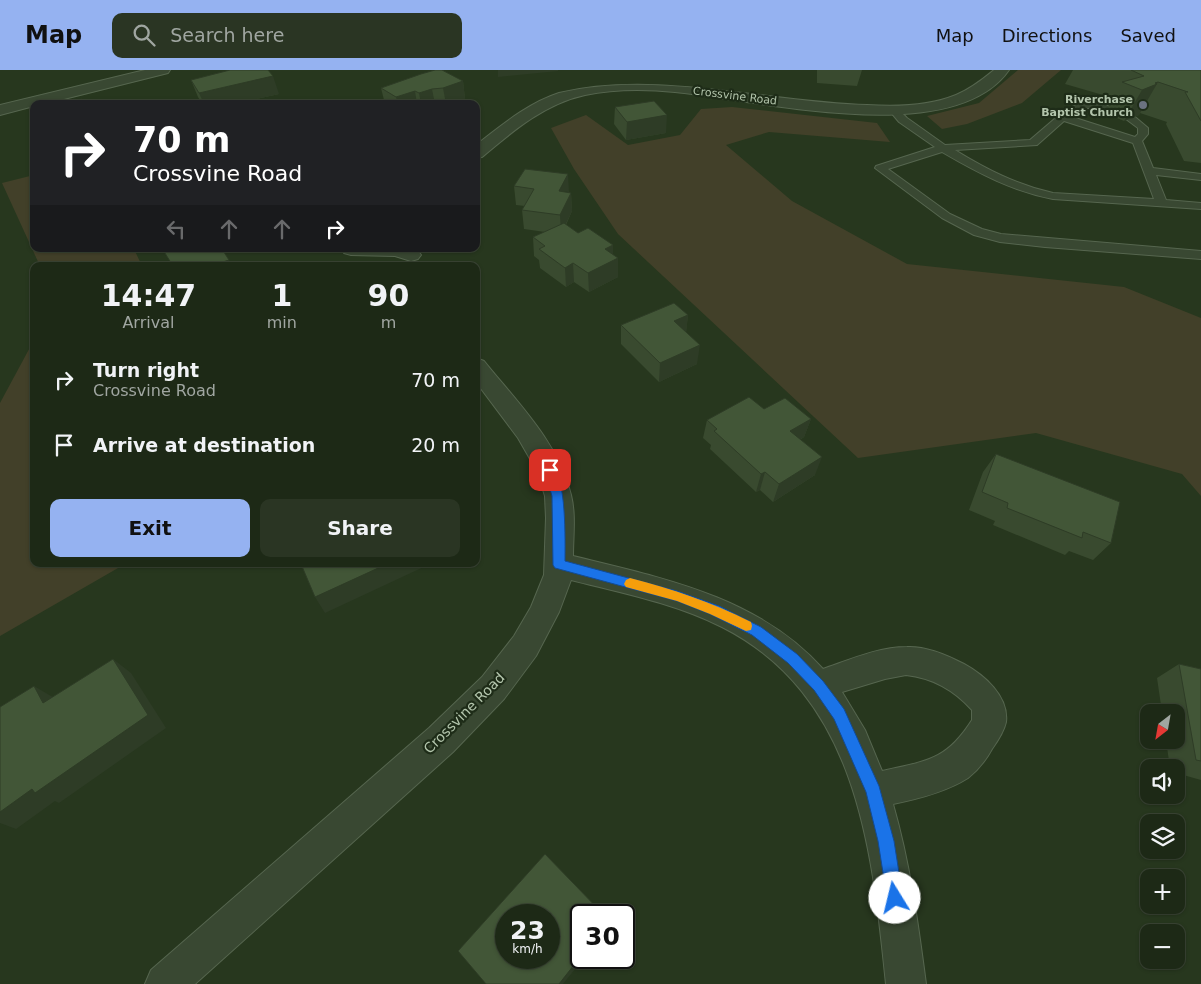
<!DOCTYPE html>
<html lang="en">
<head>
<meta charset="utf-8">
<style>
  :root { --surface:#1d2916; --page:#2a3523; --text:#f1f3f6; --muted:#a0a6a1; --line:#3b4535; --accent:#95b2f1 }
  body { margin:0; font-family:"DejaVu Sans",sans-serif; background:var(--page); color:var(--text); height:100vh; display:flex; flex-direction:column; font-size:19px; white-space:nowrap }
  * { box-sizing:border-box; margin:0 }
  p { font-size:16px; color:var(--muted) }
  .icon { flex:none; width:28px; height:28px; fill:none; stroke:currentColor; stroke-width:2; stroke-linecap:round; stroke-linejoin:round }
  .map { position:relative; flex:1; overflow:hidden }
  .details { position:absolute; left:30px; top:192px; width:450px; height:305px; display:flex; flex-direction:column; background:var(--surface); border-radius:10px; box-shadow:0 1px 4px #0004,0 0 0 1px var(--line) }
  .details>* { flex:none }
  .guide { position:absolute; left:30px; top:30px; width:450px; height:152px; border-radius:10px; box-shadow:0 1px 4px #0004,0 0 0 1px var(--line); background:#202124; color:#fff; overflow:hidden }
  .needle { width:32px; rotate:211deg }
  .controls { position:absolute; left:1140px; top:634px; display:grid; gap:10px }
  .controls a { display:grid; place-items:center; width:45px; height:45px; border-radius:10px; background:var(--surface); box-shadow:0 1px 4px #0004,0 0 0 1px var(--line); font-size:25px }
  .speed { position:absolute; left:495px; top:834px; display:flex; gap:10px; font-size:25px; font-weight:700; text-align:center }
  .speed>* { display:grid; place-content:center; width:65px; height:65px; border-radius:50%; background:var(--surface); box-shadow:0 1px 4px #0004,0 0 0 1px var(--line); line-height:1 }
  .speed small { font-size:12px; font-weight:400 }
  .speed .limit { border:2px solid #111; border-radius:8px; background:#fff; color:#111 }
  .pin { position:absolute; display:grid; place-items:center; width:42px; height:42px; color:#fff; margin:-21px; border-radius:10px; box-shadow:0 2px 8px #0006 }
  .me { position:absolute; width:55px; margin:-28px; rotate:351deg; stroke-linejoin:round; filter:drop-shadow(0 0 4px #0008) }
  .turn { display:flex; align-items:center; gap:18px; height:105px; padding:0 20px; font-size:22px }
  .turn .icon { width:65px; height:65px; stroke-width:2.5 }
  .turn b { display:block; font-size:35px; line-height:42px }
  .lanes { display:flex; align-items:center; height:48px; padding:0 20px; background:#0003; justify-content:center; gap:25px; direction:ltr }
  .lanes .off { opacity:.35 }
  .eta { display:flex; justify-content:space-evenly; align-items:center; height:85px; text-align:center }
  .eta b { font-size:30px; font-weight:800; line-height:35px }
  .button { display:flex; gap:10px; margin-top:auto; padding:10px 20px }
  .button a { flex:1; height:58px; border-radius:10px; background:var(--accent); color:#111; font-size:20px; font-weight:800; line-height:58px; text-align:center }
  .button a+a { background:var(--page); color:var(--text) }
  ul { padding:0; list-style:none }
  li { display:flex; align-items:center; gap:15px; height:65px; padding:0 20px }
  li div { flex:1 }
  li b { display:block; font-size:19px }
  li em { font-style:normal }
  header { display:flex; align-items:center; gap:30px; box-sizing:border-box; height:70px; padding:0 25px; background:var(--accent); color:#111 }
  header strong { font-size:24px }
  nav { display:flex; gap:28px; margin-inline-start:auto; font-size:18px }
  .search { width:350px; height:45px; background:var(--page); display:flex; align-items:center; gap:12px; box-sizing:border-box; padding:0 18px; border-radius:10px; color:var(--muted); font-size:19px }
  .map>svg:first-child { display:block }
  .green { fill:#424029 }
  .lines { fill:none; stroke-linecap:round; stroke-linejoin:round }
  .service-casing { stroke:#56664f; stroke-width:2 }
  .minor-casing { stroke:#56664f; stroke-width:2 }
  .tertiary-casing { stroke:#56664f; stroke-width:2 }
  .service { fill:#394832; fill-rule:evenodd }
  .minor { fill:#394832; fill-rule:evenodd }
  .tertiary { fill:#394832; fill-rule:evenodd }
  .wall { fill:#394a2f }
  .shaded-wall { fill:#2e3c26 }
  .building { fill:#425637; stroke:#2e3c26; fill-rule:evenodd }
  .route { fill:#1a73e8; stroke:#114b97 }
  .slow { fill:#f59e0b }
  .worship-dot { fill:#6b7280; stroke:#1e2c18; stroke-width:2 }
  .labels { text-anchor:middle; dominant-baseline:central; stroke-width:4.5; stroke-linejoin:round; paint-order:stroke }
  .far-street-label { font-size:11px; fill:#b3c5ac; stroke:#1e2c18 }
  .far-poi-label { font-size:11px; font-weight:bold; fill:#b3c5ac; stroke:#1e2c18; text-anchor:end }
  .street-label { font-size:14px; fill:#b3c5ac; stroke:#1e2c18 }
</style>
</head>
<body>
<header>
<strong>Map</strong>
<div class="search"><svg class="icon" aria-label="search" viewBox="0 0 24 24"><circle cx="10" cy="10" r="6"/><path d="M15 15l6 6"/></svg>Search here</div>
<nav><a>Map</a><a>Directions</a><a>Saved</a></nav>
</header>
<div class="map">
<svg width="1201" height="914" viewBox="0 0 1201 914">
  <rect width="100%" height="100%" fill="#27371e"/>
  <g class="green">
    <path d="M1018,0H1061L1022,33L967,54L942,59L927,46L979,33Z"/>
    <path d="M732,37L877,53L890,72L769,62L726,75L792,131L907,194L1124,217L1201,248V426L1182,404L1036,363L858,388L618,164L574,99L551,58L586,45L628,75L680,65L701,39Z"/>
    <path d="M34,105V179H134L142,196H40L2,113Z"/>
    <path d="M34,270V494H125L0,566V333Z"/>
  </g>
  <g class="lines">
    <defs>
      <path id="service" d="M1086,31L1101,33L1117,40L1112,43C1095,38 1085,34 1069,46L1135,67L1138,64V58L1126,49L1127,47H1135L1148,58V64L1142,71L1153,98L1201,104V110L1156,105L1166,130L1201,133V139L1053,129C1012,121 978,103 942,82L888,99L950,144L982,159L1001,164L1201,181V189L1045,177L1000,172L974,165L942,148L875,98L876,96L935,77L899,52L889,40L891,38H897L907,48L945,75L1030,70L1065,40ZM1064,51L1133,73L1154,129L1053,123C1017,115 986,99 955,80L1037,75Z"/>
      <g id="minor">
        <path d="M994,0H1009C953,80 758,30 675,22C645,19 614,19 585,25C544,34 513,61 482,87L476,88V75C502,55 528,33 559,23C654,0 768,32 867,35C896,37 929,36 956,25C970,19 982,10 994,0Z"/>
        <path d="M341,179H412L418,181L421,185L418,189L411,191L395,186L351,185L344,183Z"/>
        <path d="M476,288L484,291C516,331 559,373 571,425C576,445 573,466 573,486C663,508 759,527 823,599C849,590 878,577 907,577C926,576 947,585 964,594C984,605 1009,626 1006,652C1004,661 997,672 992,679C986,690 978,700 968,708C946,722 918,729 893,734C910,793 918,853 926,914H886C872,779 858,626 722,557C674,533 622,523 571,510L559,542L536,586L504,629L453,682L195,914H145L151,900L429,658L482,607L514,566L531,537L544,505L546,448L545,426L537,401L518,368L476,312ZM906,605C933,608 954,620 972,640V650C946,691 926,691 882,701L865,660L842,622L885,609Z"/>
      </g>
      <path id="tertiary" d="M145,0H170L168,3L44,34H34V36L0,45V35Z"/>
    </defs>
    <use href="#service" class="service-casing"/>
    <use href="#minor" class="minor-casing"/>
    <use href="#tertiary" class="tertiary-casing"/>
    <use href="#service" class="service"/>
    <use href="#minor" class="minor"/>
    <use href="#tertiary" class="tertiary"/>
  </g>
  <g class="wall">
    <path d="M817,0H862L857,16L817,13Z"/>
    <path d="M1073,0H1201V93L1184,91L1166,54L1167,52L1140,43L1139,45L1124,51L1105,43L1112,30L1103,25L1065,14Z"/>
    <path d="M191,10L279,24L234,34H202L198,27Z"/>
    <path d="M463,11L465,29L451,34H385L381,18Z"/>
    <path d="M615,37L666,63L626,70L614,54Z"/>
    <path d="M514,116L571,123L572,141L566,155L578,163L613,175V185L618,207L589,222L574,212L566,217L540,198L539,190L534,186L533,167L545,162L524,159L522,140L525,136L516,135Z"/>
    <path d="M688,245L686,262L697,294L659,312L621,274V255Z"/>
    <path d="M764,339L811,349L804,367L800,370L815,405L773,432L760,420L756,422L710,379L711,375L703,368L707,350Z"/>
    <path d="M996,384L1111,473L1093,490L1069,481L1065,485L993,455L995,451L969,440L983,402Z"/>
    <path d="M1179,594L1201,599V710L1176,703V698H1170L1166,670H1176V642H1162L1157,608Z"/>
  </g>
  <g class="shaded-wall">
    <path d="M498,0H558V1L498,7Z"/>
    <path d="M273,6L279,24L234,34H204L199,23Z"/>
    <path d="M463,11L465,29L451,34H446L443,18Z"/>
    <path d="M1158,12L1139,45L1124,51L1142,20Z"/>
    <path d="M432,19L435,34H421L419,23Z"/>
    <path d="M415,21L417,34H398L396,27Z"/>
    <path d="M667,45L666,63L626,70L627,52Z"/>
    <path d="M568,104L569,122L559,121Z"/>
    <path d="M571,123L572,141L561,164L560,145Z"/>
    <path d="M613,175V191L618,188V207L589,222L588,203L605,179Z"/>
    <path d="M229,190L232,196H210Z"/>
    <path d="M573,193L574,212L566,217L565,198Z"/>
    <path d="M688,245L686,264L674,251Z"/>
    <path d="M700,275L697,294L659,312L660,293Z"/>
    <path d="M811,349L804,367L784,379L790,361Z"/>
    <path d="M822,387L815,405L773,432L779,414Z"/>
    <path d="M765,402L760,420L756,422L761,404Z"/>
    <path d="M387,494H430L325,543L315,527Z"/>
    <path d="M113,589L131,603L166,658L59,733L55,731L16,759L0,753V742Z"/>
    <path d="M34,616L56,629L43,633Z"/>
    <path d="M581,886V888H584L563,914H559Z"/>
  </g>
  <g class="building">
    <path d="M230,0H268L273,6L199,23L191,10Z"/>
    <path d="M435,0H442L463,11L443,18L432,19L419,23L415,21L396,27L381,18L421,4Z"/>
    <path d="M1131,0H1201V51L1185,22H1188L1158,12L1155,13L1157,14L1142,20L1122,12L1144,6Z"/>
    <path d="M82,29L85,34H62Z"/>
    <path d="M654,31L667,45L627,52L615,37Z"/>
    <path d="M525,99L568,104L559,121L571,123L560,145L522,140L534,119L514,116Z"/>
    <path d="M564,153L578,163L588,158L613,175L605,179L618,188L588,203L573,193L565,198L539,179L545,176L533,167Z"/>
    <path d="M167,179H222L229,190L210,196H173L163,180Z"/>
    <path d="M674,233L688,245L674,251L700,275L660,293L621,255Z"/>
    <path d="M749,327L764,339L785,328L811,349L790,361L822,387L779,414L765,402L761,404L714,361L717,359L707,350Z"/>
    <path d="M996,384L1120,432L1111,473L1083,462L1082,468L1007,438L1008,433L982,422Z"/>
    <path d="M301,494H387L315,527Z"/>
    <path d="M113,589L148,645L35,723L32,719L0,742V637L34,616L43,633Z"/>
    <path d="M1179,594L1201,599V691L1196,690Z"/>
    <path d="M545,784L604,845H581V886L559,914H486L458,881ZM506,845H549V888H506Z"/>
  </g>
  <path class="route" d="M550,395C567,401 565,474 565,491L677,521L719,536L761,557L797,584L823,611L844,639L879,716L894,771L903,828L901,834L895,836L890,834L887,828L878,771L866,722L834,649L814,620L788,593L752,565L710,544L677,531L555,498L553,495L552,426L544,400Z"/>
  <path class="slow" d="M630,508C673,519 711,532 751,552L752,556L751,560L746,561L710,544L677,531L626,517L624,514L626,510Z"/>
  <circle class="worship-dot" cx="1143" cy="35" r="5"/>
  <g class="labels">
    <g class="far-street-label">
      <text transform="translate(735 26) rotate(7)">Crossvine Road</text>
    </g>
    <g class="far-poi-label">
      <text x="1133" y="29">Riverchase<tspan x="1133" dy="13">Baptist Church</tspan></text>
    </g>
    <g class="street-label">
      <text transform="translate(464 643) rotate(-45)">Crossvine Road</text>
    </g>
  </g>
</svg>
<div class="controls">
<a><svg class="needle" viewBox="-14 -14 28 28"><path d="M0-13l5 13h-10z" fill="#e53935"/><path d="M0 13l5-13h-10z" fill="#a0a6a1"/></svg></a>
<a><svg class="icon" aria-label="sound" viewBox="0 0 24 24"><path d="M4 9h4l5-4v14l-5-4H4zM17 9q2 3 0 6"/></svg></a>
<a><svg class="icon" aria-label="layers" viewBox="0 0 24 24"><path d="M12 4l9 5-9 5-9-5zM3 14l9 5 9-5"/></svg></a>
<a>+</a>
<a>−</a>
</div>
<div class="speed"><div>23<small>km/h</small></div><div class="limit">30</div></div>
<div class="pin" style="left:550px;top:400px;background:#d93025"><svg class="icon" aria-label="arrive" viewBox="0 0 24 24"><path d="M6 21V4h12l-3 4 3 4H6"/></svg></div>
<svg class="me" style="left:895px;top:828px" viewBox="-20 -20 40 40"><circle r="19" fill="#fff"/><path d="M0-13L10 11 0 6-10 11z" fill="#1a73e8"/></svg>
<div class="guide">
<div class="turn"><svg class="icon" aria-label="right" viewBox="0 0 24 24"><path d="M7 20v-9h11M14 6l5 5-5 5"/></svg><div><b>70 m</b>Crossvine Road</div></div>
<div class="lanes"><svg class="icon off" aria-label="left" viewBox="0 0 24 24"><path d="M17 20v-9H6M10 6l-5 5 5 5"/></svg><svg class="icon off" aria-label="ahead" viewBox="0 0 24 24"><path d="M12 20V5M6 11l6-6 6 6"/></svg><svg class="icon off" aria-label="ahead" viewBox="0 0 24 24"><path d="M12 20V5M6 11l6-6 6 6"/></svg><svg class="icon" aria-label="right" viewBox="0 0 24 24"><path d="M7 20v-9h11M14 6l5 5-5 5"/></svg></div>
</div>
<section class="details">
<div class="eta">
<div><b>14:47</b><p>Arrival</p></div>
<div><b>1</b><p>min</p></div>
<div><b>90</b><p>m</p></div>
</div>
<ul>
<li><svg class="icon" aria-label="right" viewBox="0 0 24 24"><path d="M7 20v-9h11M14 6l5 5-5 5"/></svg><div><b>Turn right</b><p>Crossvine Road</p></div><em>70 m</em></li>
<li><svg class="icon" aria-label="arrive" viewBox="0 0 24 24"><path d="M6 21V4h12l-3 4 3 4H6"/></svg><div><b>Arrive at destination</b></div><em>20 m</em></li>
</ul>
<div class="button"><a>Exit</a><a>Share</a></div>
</section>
</div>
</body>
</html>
